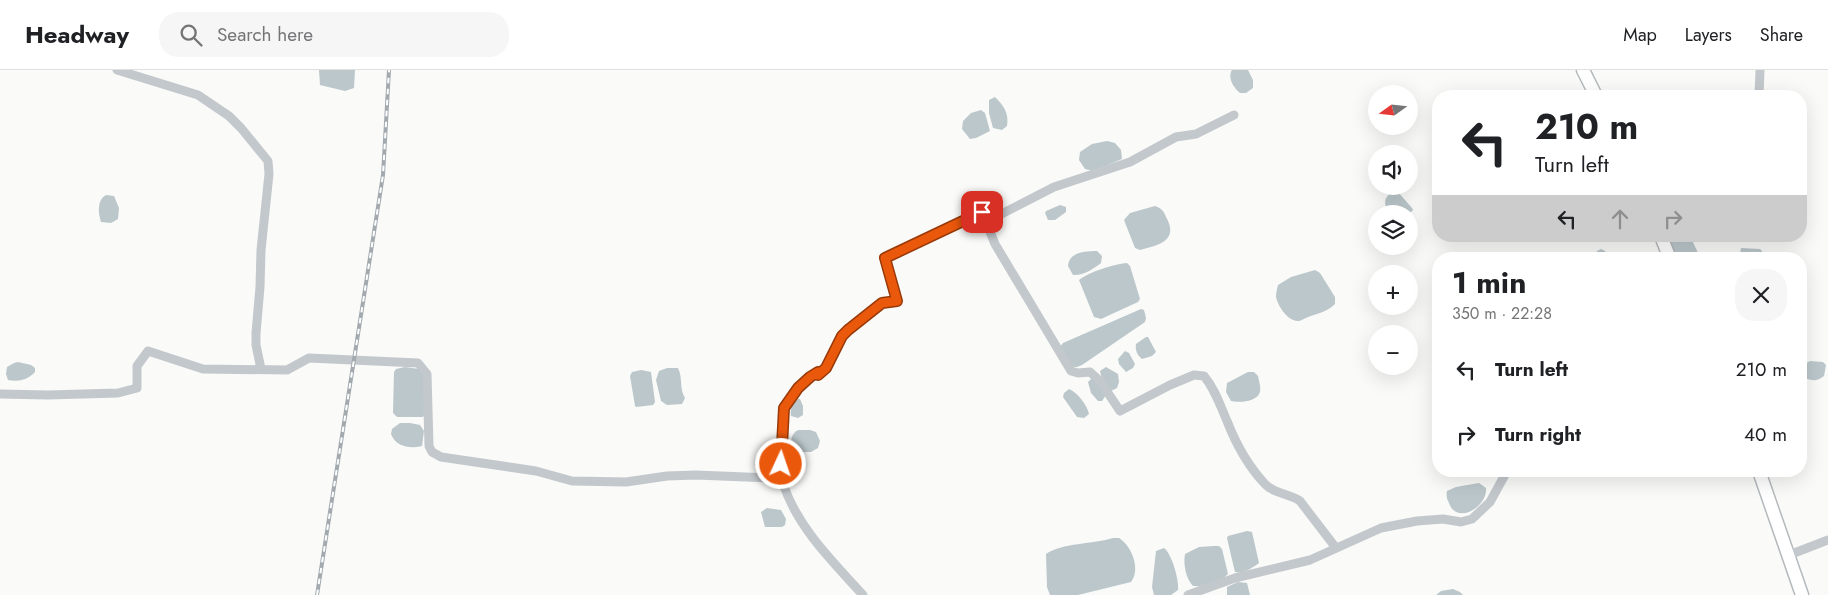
<!DOCTYPE html>
<html lang="en">
<head>
<meta charset="utf-8">
<style>
  :root { --surface:#fff; --page:#f6f6f6; --text:#202124; --muted:#757577; --line:#e0e0e0 }
  body { margin:0; font-family:Jost,sans-serif; background:var(--page); color:var(--text); height:100vh; display:flex; flex-direction:column; font-size:19px; white-space:nowrap }
  * { box-sizing:border-box; margin:0 }
  p { font-size:16px; color:var(--muted) }
  .icon { flex:none; width:28px; height:28px; fill:none; stroke:currentColor; stroke-width:2; stroke-linecap:round; stroke-linejoin:round }
  .map { position:relative; flex:1; overflow:hidden }
  .sheet { position:absolute; left:1432px; top:182px; width:375px; height:225px; display:flex; flex-direction:column; background:var(--surface); border-radius:20px; box-shadow:0 5px 20px #0002 }
  .sheet>* { flex:none }
  .banner { position:absolute; left:1432px; top:20px; width:375px; height:152px; border-radius:20px; box-shadow:0 5px 20px #0002; background:#fff; color:var(--text); overflow:hidden }
  .needle { width:32px; rotate:255deg }
  .buttons { position:absolute; left:1368px; top:15px; display:grid; gap:10px }
  .buttons a { display:grid; place-items:center; width:50px; height:50px; border-radius:50%; background:var(--surface); box-shadow:0 5px 20px #0002; font-size:25px }
  .pin { position:absolute; display:grid; place-items:center; width:42px; height:42px; color:#fff; margin:-21px; border-radius:10px; box-shadow:0 2px 8px #0006 }
  .me { position:absolute; width:55px; margin:-28px; rotate:3deg; stroke-linejoin:round; filter:drop-shadow(0 0 4px #0008) }
  .turn { display:flex; align-items:center; gap:18px; height:105px; padding:0 20px; font-size:22px }
  .turn .icon { width:65px; height:65px; stroke-width:2.5 }
  .turn b { display:block; font-size:35px; line-height:42px }
  .lanes { display:flex; align-items:center; height:48px; padding:0 20px; background:#0003; justify-content:center; gap:25px; direction:ltr }
  .lanes .off { opacity:.35 }
  .round { display:grid; place-items:center; flex:none; width:52px; height:52px; border-radius:20px; background:var(--page) }
  .head { display:flex; align-items:center; justify-content:space-between; height:85px; padding:0 20px }
  h1 { font-size:30px; font-weight:700; line-height:38px }
  ul { padding:0; list-style:none }
  li { display:flex; align-items:center; gap:15px; height:65px; padding:0 20px }
  li div { flex:1 }
  li b { display:block; font-size:19px }
  li em { font-style:normal }
  header { display:flex; align-items:center; gap:30px; box-sizing:border-box; height:70px; padding:0 25px; background:var(--surface); border-bottom:1px solid var(--line) }
  header strong { font-size:24px }
  nav { display:flex; gap:28px; margin-inline-start:auto; font-size:18px }
  .search { width:350px; height:45px; background:var(--page); display:flex; align-items:center; gap:12px; box-sizing:border-box; padding:0 18px; border-radius:20px; color:var(--muted); font-size:19px }
  .map>svg:first-child { display:block }
  .water { fill:#bbc7cb }
  .lines { fill:none; stroke-linecap:round; stroke-linejoin:round }
  .highway-casing { stroke:#b4b9bd; stroke-width:15 }
  .minor { stroke:#c3c8cc; stroke-width:9 }
  .highway { stroke:#fff; stroke-width:12 }
  .rail-casing { stroke:#a2aab0; stroke-width:4 }
  .rail { stroke:#fff; stroke-width:2; stroke-dasharray:5.5; stroke-linecap:butt }
  .route-casing { stroke:#983908; stroke-width:12 }
  .route { stroke:#ea580c; stroke-width:9 }
</style>
</head>
<body>
<header>
<strong>Headway</strong>
<div class="search"><svg class="icon" aria-label="search" viewBox="0 0 24 24"><circle cx="10" cy="10" r="6"/><path d="M15 15l6 6"/></svg>Search here</div>
<nav><a>Map</a><a>Layers</a><a>Share</a></nav>
</header>
<div class="map">
<svg width="1828" height="525" viewBox="0 0 1828 525">
  <rect width="100%" height="100%" fill="#fafaf8"/>
  <g class="water">
    <path d="M319,0H355L354,18L345,21L320,15Z"/>
    <path d="M1232,0H1248L1253,10V18L1246,23H1240C1234,18 1227,8 1232,0Z"/>
    <path d="M995,27C1004,36 1009,43 1007,56L1002,60L993,58L989,43V30Z"/>
    <path d="M981,40L985,43L990,61L976,68L970,69L962,59L963,51L971,43Z"/>
    <path d="M1107,71L1115,73L1121,80L1122,89L1093,101L1085,99L1079,90L1080,82L1092,74Z"/>
    <path d="M1394,121L1398,122L1412,138L1413,140L1409,144H1390C1383,134 1383,127 1394,121Z"/>
    <path d="M106,125L114,126L119,138L118,149L111,153L101,152C98,143 97,130 106,125Z"/>
    <path d="M1060,135L1066,137V142L1055,150H1048L1045,143L1046,141Z"/>
    <path d="M1155,136C1161,138 1164,141 1166,147C1179,170 1160,175 1140,180L1135,178L1124,150L1130,143Z"/>
    <path d="M1668,166H1690L1701,189H1676Z"/>
    <path d="M1741,178L1760,179L1762,181L1761,189H1739Z"/>
    <path d="M1601,179L1605,181L1608,189H1594L1597,181Z"/>
    <path d="M1097,181L1102,186L1101,193C1093,199 1083,206 1073,205L1068,196C1069,182 1085,181 1097,181Z"/>
    <path d="M1127,193L1130,196L1140,229L1138,232L1101,249L1094,247L1079,210C1089,202 1114,194 1127,193Z"/>
    <path d="M1315,200L1320,203L1335,227V234C1326,243 1317,243 1306,248C1305,248 1301,251 1299,251C1288,252 1278,236 1276,227C1276,223 1277,219 1278,215L1291,207Z"/>
    <path d="M1141,239L1144,240L1146,248L1145,252L1082,295L1077,297H1072L1060,277L1063,273Z"/>
    <path d="M1146,267H1148L1156,282L1152,286L1142,289C1137,285 1135,280 1136,274Z"/>
    <path d="M1125,281L1129,283L1135,294L1133,298L1126,302L1119,294L1118,289Z"/>
    <path d="M1810,291L1823,292L1826,295L1824,306C1817,312 1809,311 1801,306V296Z"/>
    <path d="M18,292L31,295L35,298V302C27,310 19,312 8,310L6,304L7,297L14,293Z"/>
    <path d="M405,297L419,299L424,305V345L423,347H397L393,343L394,302L396,299Z"/>
    <path d="M1106,297L1118,304L1119,312L1117,318L1111,321L1102,309L1100,301Z"/>
    <path d="M667,298H678C683,308 679,318 685,328L682,334L667,335L661,331L656,310L659,301Z"/>
    <path d="M641,300L651,302L655,332L653,335L636,337L635,336L630,306L632,302Z"/>
    <path d="M1248,302H1254L1258,306C1259,311 1261,317 1260,322C1257,332 1239,333 1231,331L1226,322L1227,313Z"/>
    <path d="M1091,309H1093L1106,325L1102,331H1098L1091,323L1088,312Z"/>
    <path d="M1069,319C1078,323 1087,335 1089,344L1084,348L1077,347L1063,327L1064,323Z"/>
    <path d="M798,329H800L803,336V345L798,348L791,346C790,338 792,334 798,329Z"/>
    <path d="M400,353H410L420,355L424,361L422,376C410,379 396,377 391,364L392,359Z"/>
    <path d="M798,360H810L816,362L820,371L818,378L811,382H794C789,375 790,364 798,360Z"/>
    <path d="M1479,413L1486,418C1488,436 1457,456 1449,433C1447,429 1446,426 1447,421L1456,417Z"/>
    <path d="M767,438L781,440L786,449L785,455L782,457H765L761,442Z"/>
    <path d="M1247,461L1252,462L1259,493C1252,498 1244,504 1235,502L1234,498L1227,468L1228,466Z"/>
    <path d="M1113,468H1119C1132,476 1141,500 1131,512L1078,525H1050L1047,517L1046,484C1061,473 1094,474 1113,468Z"/>
    <path d="M1214,476H1219L1222,479L1228,504C1220,513 1204,517 1193,516C1186,509 1183,494 1185,484L1199,477Z"/>
    <path d="M1164,478C1172,484 1179,510 1178,520L1171,525H1154L1152,517L1156,481Z"/>
    <path d="M1238,512L1247,513L1250,525H1227V517Z"/>
    <path d="M1453,519L1460,522L1463,525H1436L1441,521Z"/>
  </g>
  <g class="lines">
    <defs>
      <g id="highway">
        <path d="M1583,0L1596,26"/>
        <path d="M1661,166L1670,189"/>
        <path d="M1759,401L1802,525"/>
      </g>
    </defs>
    <use href="#highway" class="highway-casing"/>
    <g class="minor">
      <path d="M117,0L198,25L229,46L241,58L268,91L269,104L261,180L260,217L256,263V275L261,299"/>
      <path d="M1759,26L1760,0"/>
      <path d="M986,152L1054,117L1130,92L1176,67L1196,64L1234,45"/>
      <path d="M0,324L48,325L118,323L137,318V296L148,281L203,299L287,300L309,288L418,293L427,304L429,376L432,382L441,387L536,401L572,411L626,412L667,406L696,405L771,408L783,413C797,457 832,491 863,525"/>
      <path d="M783,413L781,402L784,338L798,318L810,307L818,302V305L826,298L842,266L848,260L882,233L897,231L885,188L982,142L995,174L1071,301L1078,303L1090,302L1100,311L1120,341L1170,315L1194,305L1204,306C1215,319 1220,335 1227,351C1236,374 1248,396 1265,414C1274,424 1289,423 1300,431L1336,478"/>
      <path d="M1789,485L1828,470"/>
      <path d="M1188,525L1235,508L1310,490L1381,458L1417,451L1443,449L1461,452L1472,449L1490,432L1507,401"/>
    </g>
    <use href="#highway" class="highway"/>
    <defs>
      <path id="rail" d="M317,525L383,105L389,0"/>
    </defs>
    <use href="#rail" class="rail-casing"/>
    <use href="#rail" class="rail"/>
  </g>
  <g class="lines">
    <defs>
      <path id="route" d="M781,394L784,338L798,318L810,307L818,302V305L826,298L842,266L848,260L882,233L897,231L885,188L982,142"/>
    </defs>
    <use href="#route" class="route-casing"/>
    <use href="#route" class="route"/>
  </g>
</svg>
<div class="buttons">
<a><svg class="needle" viewBox="-14 -14 28 28"><path d="M0-13l5 13h-10z" fill="#e53935"/><path d="M0 13l5-13h-10z" fill="#757577"/></svg></a>
<a><svg class="icon" aria-label="sound" viewBox="0 0 24 24"><path d="M4 9h4l5-4v14l-5-4H4zM17 9q2 3 0 6"/></svg></a>
<a><svg class="icon" aria-label="layers" viewBox="0 0 24 24"><path d="M12 4l9 5-9 5-9-5zM3 14l9 5 9-5"/></svg></a>
<a>+</a>
<a>−</a>
</div>
<div class="pin" style="left:982px;top:142px;background:#d93025"><svg class="icon" aria-label="arrive" viewBox="0 0 24 24"><path d="M6 21V4h12l-3 4 3 4H6"/></svg></div>
<svg class="me" style="left:781px;top:394px" viewBox="-20 -20 40 40"><circle r="17" fill="#ea580c" stroke="#fff" stroke-width="3"/><path d="M0-11L8 9 0 5-8 9z" fill="#fff"/></svg>
<div class="banner">
<div class="turn"><svg class="icon" aria-label="left" viewBox="0 0 24 24"><path d="M17 20v-9H6M10 6l-5 5 5 5"/></svg><div><b>210 m</b>Turn left</div></div>
<div class="lanes"><svg class="icon" aria-label="left" viewBox="0 0 24 24"><path d="M17 20v-9H6M10 6l-5 5 5 5"/></svg><svg class="icon off" aria-label="ahead" viewBox="0 0 24 24"><path d="M12 20V5M6 11l6-6 6 6"/></svg><svg class="icon off" aria-label="right" viewBox="0 0 24 24"><path d="M7 20v-9h11M14 6l5 5-5 5"/></svg></div>
</div>
<section class="sheet">
<div class="head"><div><h1>1 min</h1><p>350 m · 22:28</p></div><a class="round"><svg class="icon" aria-label="close" viewBox="0 0 24 24"><path d="M6 6l12 12M18 6L6 18"/></svg></a></div>
<ul>
<li><svg class="icon" aria-label="left" viewBox="0 0 24 24"><path d="M17 20v-9H6M10 6l-5 5 5 5"/></svg><div><b>Turn left</b></div><em>210 m</em></li>
<li><svg class="icon" aria-label="right" viewBox="0 0 24 24"><path d="M7 20v-9h11M14 6l5 5-5 5"/></svg><div><b>Turn right</b></div><em>40 m</em></li>
</ul>
</section>
</div>
</body>
</html>
